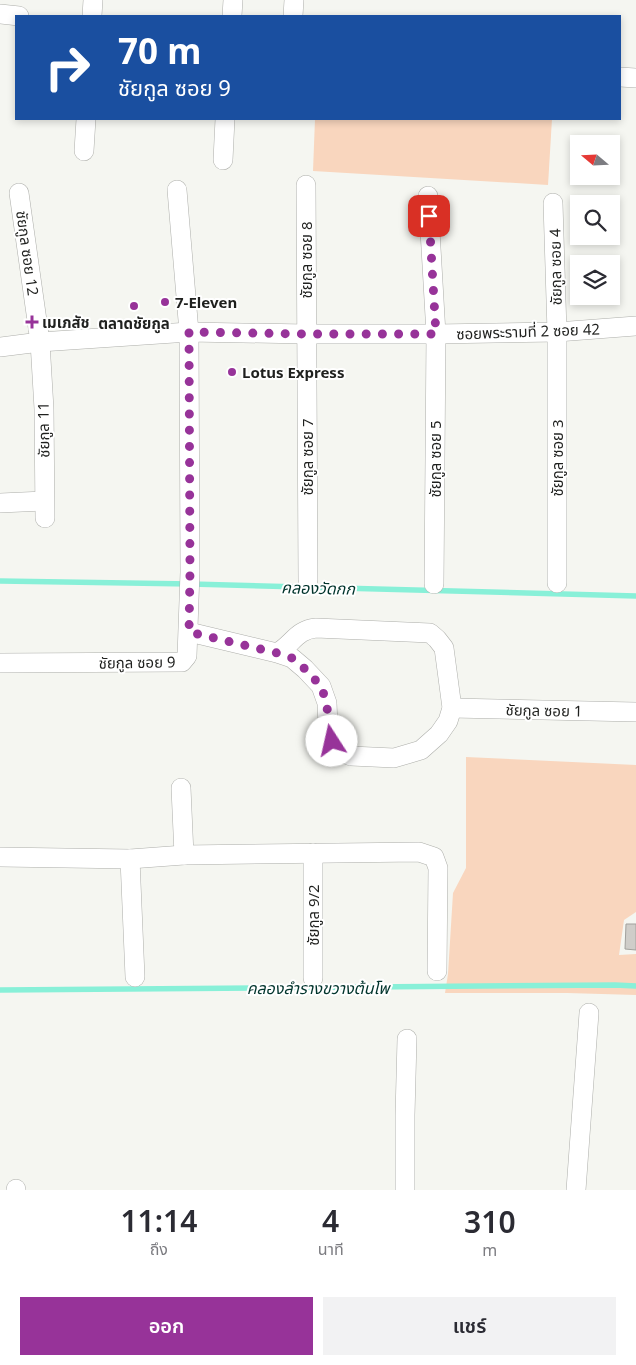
<!DOCTYPE html>
<html lang="th">
<head>
<meta charset="utf-8">
<style>
  :root { --surface:#fff; --page:#f2f2f3; --text:#2b2b33; --muted:#7c7c81; --accent:#973399 }
  body { margin:0; font-family:"Noto Sans","Noto Sans Thai",sans-serif; background:var(--page); color:var(--text); height:100vh; display:flex; flex-direction:column; font-size:19px; white-space:nowrap }
  * { box-sizing:border-box; margin:0 }
  p { font-size:16px; color:var(--muted) }
  .icon { flex:none; width:28px; height:28px; fill:none; stroke:currentColor; stroke-width:2; stroke-linecap:round; stroke-linejoin:round }
  .map { position:relative; height:1190px; overflow:hidden }
  .drawer { display:flex; flex-direction:column; background:var(--surface); flex:1 }
  .drawer>* { flex:none }
  .guide { position:absolute; left:15px; top:15px; width:606px; height:105px; border-radius:0px; box-shadow:0 2px 8px #0003; background:#1a4fa0; color:#fff; overflow:hidden }
  .needle { width:32px; rotate:289deg }
  .buttons { position:absolute; left:570px; top:135px; display:grid; gap:10px }
  .buttons a { display:grid; place-items:center; width:50px; height:50px; border-radius:0px; background:var(--surface); box-shadow:0 2px 8px #0003; font-size:25px }
  .pin { position:absolute; display:grid; place-items:center; width:42px; height:42px; color:#fff; margin:-21px; border-radius:10px; box-shadow:0 2px 8px #0006 }
  .me { position:absolute; width:55px; margin:-28px; rotate:350deg; stroke-linejoin:round; filter:drop-shadow(0 0 4px #0008) }
  .turn { display:flex; align-items:center; gap:18px; height:105px; padding:0 20px; font-size:22px }
  .turn .icon { width:65px; height:65px; stroke-width:2.5 }
  .turn b { display:block; font-size:35px; line-height:42px }
  .eta { display:flex; justify-content:space-evenly; align-items:center; height:85px; text-align:center }
  .eta b { font-size:30px; font-weight:600; line-height:35px }
  .primary-button { display:flex; gap:10px; margin-top:auto; padding:10px 20px }
  .primary-button a { flex:1; height:58px; border-radius:0px; background:var(--accent); color:#fff; font-size:20px; font-weight:600; line-height:58px; text-align:center }
  .primary-button a+a { background:var(--page); color:var(--text) }
  .map>svg:first-child { display:block }
  .green { fill:#f9d6be }
  .lines { fill:none; stroke-linecap:round; stroke-linejoin:round }
  .stream { stroke:#88f0d8; stroke-width:5.5 }
  .building { fill:#cfcdc9; stroke:#a2a19d }
  .minor-casing { stroke:#adaeaa; stroke-width:20 }
  .minor { stroke:#fff; stroke-width:19 }
  .route { stroke:#973399; stroke-width:9; stroke-dasharray:0 16.2 }
  .poi-dot { fill:#973399; stroke:#fff; stroke-width:2 }
  .labels { text-anchor:middle; dominant-baseline:central; stroke-width:4; stroke-linejoin:round; paint-order:stroke }
  .street-label { font-size:15px; fill:#1f201e; stroke:#fff }
  .poi-label { font-size:15px; font-weight:bold; fill:#1f201e; stroke:#fff; text-anchor:start }
  .water-label { font-size:16px; font-style:italic; fill:#01342c; stroke:#fff }
</style>
</head>
<body>
<div class="map">
<svg width="636" height="1190" viewBox="0 0 636 1190">
  <rect width="100%" height="100%" fill="#f5f6f1"/>
  <g class="green">
    <path d="M315,119H552L548,185L313,171Z"/>
    <path d="M466,757L636,765V912L624,920L619,955L636,954V995L567,993H445L448,974L453,893L466,868Z"/>
  </g>
  <g class="lines">
    <g class="stream">
      <path d="M0,581L191,584L636,596"/>
      <path d="M0,990L615,985L636,986"/>
    </g>
  </g>
  <path class="building" d="M626,924H636V950L625,949Z"/>
  <g class="lines">
    <defs>
      <g id="minor">
        <path d="M0,14L19,16"/>
        <path d="M92,16L93,0"/>
        <path d="M232,16L233,0"/>
        <path d="M293,16L294,0"/>
        <path d="M620,77L636,78"/>
        <path d="M84,151L86,119"/>
        <path d="M223,160L225,119"/>
        <path d="M306,185L308,580"/>
        <path d="M19,193L40,342L44,409L45,518"/>
        <path d="M428,196L436,334L434,584"/>
        <path d="M553,203L557,332V583"/>
        <path d="M0,347L40,342L189,332L306,334H436L557,332L636,326"/>
        <path d="M0,503L44,501"/>
        <path d="M189,632L277,653C293,644 296,630 316,628L430,633L437,639L444,648L452,708L448,721L439,734L421,750L394,758L351,756L343,753L332,741L328,726L327,703L321,686L305,669L292,658L277,653"/>
        <path d="M0,663L182,662L187,656L190,572L189,332L177,190"/>
        <path d="M452,708L636,712"/>
        <path d="M181,788L184,855"/>
        <path d="M313,853V978"/>
        <path d="M0,857L130,859L184,855L419,852L434,857L438,868L437,971"/>
        <path d="M130,859L135,977"/>
        <path d="M16,1190V1189"/>
        <path d="M405,1190V1115L407,1039"/>
        <path d="M576,1190L589,1013"/>
      </g>
    </defs>
    <use href="#minor" class="minor-casing"/>
    <use href="#minor" class="minor"/>
  </g>
  <g class="lines">
    <path class="route" d="M332,741L328,726L327,704L321,686L305,669L292,658L277,653L189,632L190,572L189,332L306,334H436L429,216"/>
  </g>
  <g class="poi-dot">
    <circle cx="165" cy="302" r="5"/>
    <circle cx="134" cy="306" r="5"/>
    <path d="M29.5 314.5h5v5h5v5h-5v5h-5v-5h-5v-5h5z"/>
    <circle cx="232" cy="372" r="5"/>
  </g>
  <g class="labels">
    <g class="street-label">
      <text transform="translate(28 253) rotate(82)">ชัยกูล ซอย 12</text>
      <text transform="translate(306 260) rotate(-90)">ชัยกูล ซอย 8</text>
      <text transform="translate(555 267) rotate(-91)">ชัยกูล ซอย 4</text>
      <text transform="translate(528 331) rotate(-2)">ซอยพระรามที่ 2 ซอย 42</text>
      <text transform="translate(43 430) rotate(-91)">ชัยกูล 11</text>
      <text transform="translate(307 457) rotate(-90)">ชัยกูล ซอย 7</text>
      <text transform="translate(557 458) rotate(-90)">ชัยกูล ซอย 3</text>
      <text transform="translate(435 459) rotate(-90)">ชัยกูล ซอย 5</text>
      <text transform="translate(137 662) rotate(-1)">ชัยกูล ซอย 9</text>
      <text transform="translate(544 710) rotate(1)">ชัยกูล ซอย 1</text>
      <text transform="translate(313 915) rotate(-90)">ชัยกูล 9/2</text>
    </g>
    <g class="poi-label">
      <text x="175" y="302">7-Eleven</text>
      <text x="42" y="322">เมเภสัช</text>
      <text x="134" y="323" text-anchor="middle">ตลาดชัยกูล</text>
      <text x="242" y="372">Lotus Express</text>
    </g>
    <g class="water-label">
      <text transform="translate(318 588) rotate(1)">คลองวัดกก</text>
      <text x="318" y="988">คลองลำรางขวางต้นโพ</text>
    </g>
  </g>
</svg>
<div class="buttons">
<a><svg class="needle" viewBox="-14 -14 28 28"><path d="M0-13l5 13h-10z" fill="#e53935"/><path d="M0 13l5-13h-10z" fill="#7c7c81"/></svg></a>
<a><svg class="icon" aria-label="search" viewBox="0 0 24 24"><circle cx="10" cy="10" r="6"/><path d="M15 15l6 6"/></svg></a>
<a><svg class="icon" aria-label="layers" viewBox="0 0 24 24"><path d="M12 4l9 5-9 5-9-5zM3 14l9 5 9-5"/></svg></a>
</div>
<div class="pin" style="left:429px;top:216px;background:#d93025"><svg class="icon" aria-label="arrive" viewBox="0 0 24 24"><path d="M6 21V4h12l-3 4 3 4H6"/></svg></div>
<svg class="me" style="left:332px;top:741px" viewBox="-20 -20 40 40"><circle r="19" fill="#fff"/><path d="M0-13L10 11 0 6-10 11z" fill="#973399"/></svg>
<div class="guide">
<div class="turn"><svg class="icon" aria-label="right" viewBox="0 0 24 24"><path d="M7 20v-9h11M14 6l5 5-5 5"/></svg><div><b>70 m</b>ชัยกูล ซอย 9</div></div>
</div>
</div>
<section class="drawer">
<div class="eta">
<div><b>11:14</b><p>ถึง</p></div>
<div><b>4</b><p>นาที</p></div>
<div><b>310</b><p>m</p></div>
</div>
<div class="primary-button"><a>ออก</a><a>แชร์</a></div>
</section>
</body>
</html>
